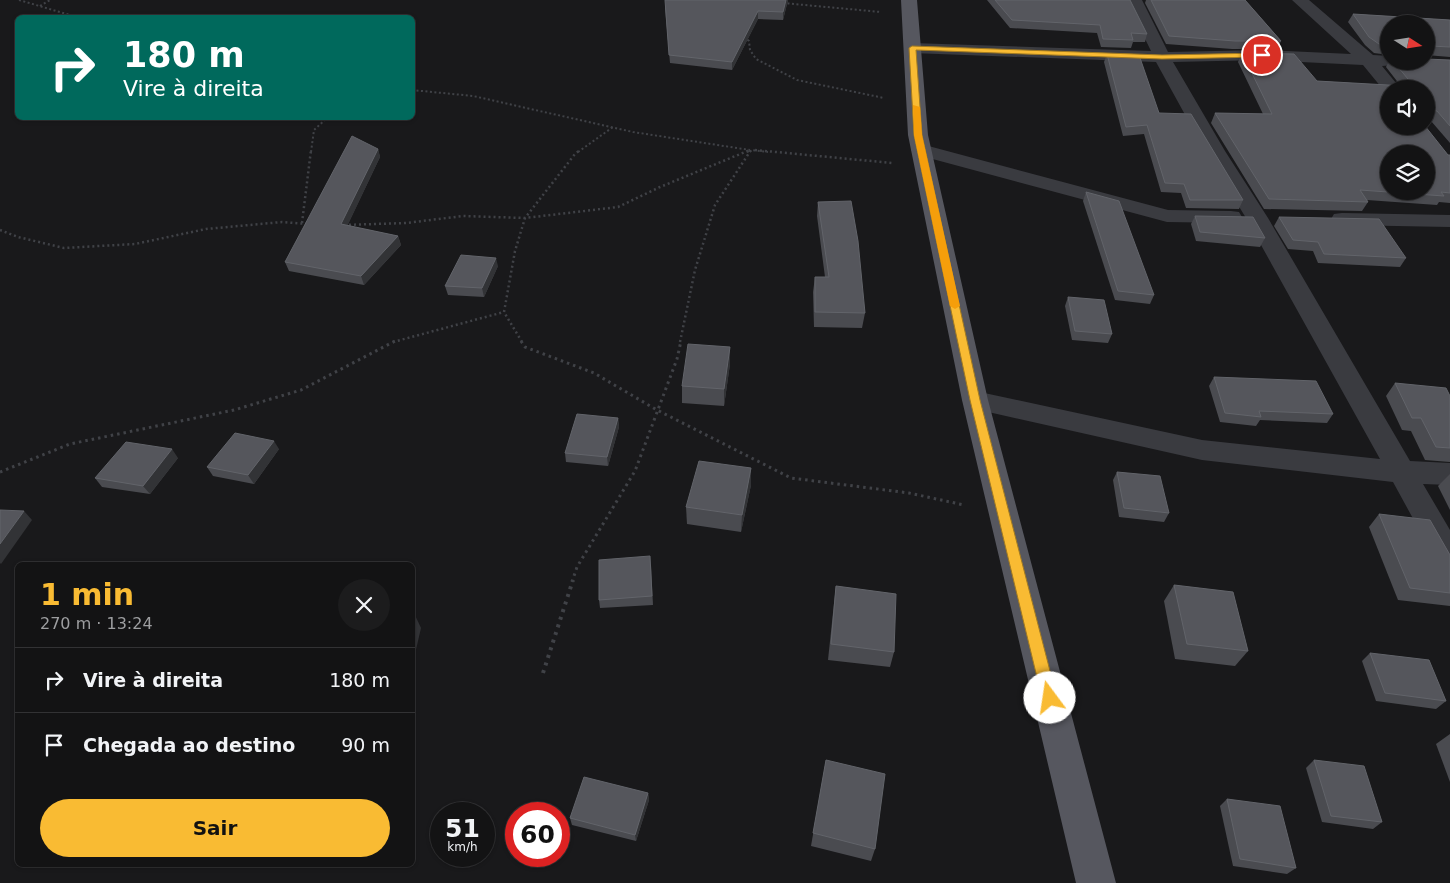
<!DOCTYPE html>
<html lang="pt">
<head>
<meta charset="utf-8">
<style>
  :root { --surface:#131314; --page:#1c1c1d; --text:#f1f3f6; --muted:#9d9ea0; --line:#323234; --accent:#f9bb33 }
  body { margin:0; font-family:"DejaVu Sans",sans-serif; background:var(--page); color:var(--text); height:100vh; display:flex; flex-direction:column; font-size:19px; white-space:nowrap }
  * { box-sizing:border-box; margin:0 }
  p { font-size:16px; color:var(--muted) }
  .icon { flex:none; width:28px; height:28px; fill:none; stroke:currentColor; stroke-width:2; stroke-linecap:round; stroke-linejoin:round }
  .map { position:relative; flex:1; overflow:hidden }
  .sheet { position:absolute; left:15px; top:562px; width:400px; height:305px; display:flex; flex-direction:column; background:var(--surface); border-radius:8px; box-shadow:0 1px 4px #0004,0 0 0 1px var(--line) }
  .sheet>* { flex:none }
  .top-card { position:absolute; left:15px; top:15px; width:400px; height:105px; border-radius:8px; box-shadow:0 1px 4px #0004,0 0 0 1px var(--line); background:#00695c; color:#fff; overflow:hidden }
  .needle { width:32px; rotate:102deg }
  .controls { position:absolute; left:1380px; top:15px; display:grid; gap:10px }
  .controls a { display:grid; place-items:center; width:55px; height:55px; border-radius:50%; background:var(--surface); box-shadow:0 1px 4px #0004,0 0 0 1px var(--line); font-size:25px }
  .speed { position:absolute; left:430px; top:802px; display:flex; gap:10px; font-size:25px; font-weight:700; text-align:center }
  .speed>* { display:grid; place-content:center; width:65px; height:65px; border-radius:50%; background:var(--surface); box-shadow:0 1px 4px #0004,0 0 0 1px var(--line); line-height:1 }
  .speed small { font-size:12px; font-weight:400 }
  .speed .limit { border:8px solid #d22; background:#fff; color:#111 }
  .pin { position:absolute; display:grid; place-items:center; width:42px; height:42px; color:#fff; margin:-21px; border:2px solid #fff; border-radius:50%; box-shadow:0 1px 5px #0007 }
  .me { position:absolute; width:55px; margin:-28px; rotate:346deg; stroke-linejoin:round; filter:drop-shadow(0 0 4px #0008) }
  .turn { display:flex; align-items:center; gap:18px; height:105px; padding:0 25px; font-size:22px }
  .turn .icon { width:65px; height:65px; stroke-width:2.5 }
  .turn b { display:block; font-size:35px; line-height:42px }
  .round { display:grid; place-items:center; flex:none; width:52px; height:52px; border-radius:26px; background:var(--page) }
  .overview { display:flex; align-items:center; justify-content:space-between; height:85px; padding:0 25px }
  h1 { font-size:30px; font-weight:600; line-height:38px; color:var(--accent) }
  .cta { display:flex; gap:10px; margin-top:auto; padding:10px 25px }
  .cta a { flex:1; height:58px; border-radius:30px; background:var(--accent); color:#111; font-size:20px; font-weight:600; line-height:58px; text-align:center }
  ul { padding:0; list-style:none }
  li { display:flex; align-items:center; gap:15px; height:65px; padding:0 25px; border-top:1px solid var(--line) }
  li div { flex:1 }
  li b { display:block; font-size:19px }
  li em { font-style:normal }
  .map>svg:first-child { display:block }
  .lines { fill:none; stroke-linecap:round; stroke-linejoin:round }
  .path-far3 { stroke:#404247; stroke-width:2; stroke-dasharray:2 2.5; stroke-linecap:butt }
  .path-far2 { stroke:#404247; stroke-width:2.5; stroke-dasharray:2 3; stroke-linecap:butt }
  .path-far1 { stroke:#404247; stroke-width:3; stroke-dasharray:2.5 4; stroke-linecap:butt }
  .path { stroke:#404247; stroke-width:4; stroke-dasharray:3 5; stroke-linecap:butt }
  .street { fill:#3a3b40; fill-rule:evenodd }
  .primary { fill:#56575f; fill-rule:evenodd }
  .wall { fill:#4a4b50 }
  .shaded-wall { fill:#323336 }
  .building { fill:#55565c; stroke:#62646a; fill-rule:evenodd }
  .route { fill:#f9bb33; stroke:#a27a21 }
  .slow { fill:#f59e0b }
</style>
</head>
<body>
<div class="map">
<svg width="1450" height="883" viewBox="0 0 1450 883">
  <rect width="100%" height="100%" fill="#19191b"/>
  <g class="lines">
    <g class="path-far3">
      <path d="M19,0L80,18"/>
      <path d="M783,3L881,12"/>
      <path d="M40,6L50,0"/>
      <path d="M744,37L749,41L750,50L756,59L797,80L884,98"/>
      <path d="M412,90L473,96L633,132L750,150"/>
      <path d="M311,152L314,130L327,118"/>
      <path d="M578,152L613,127"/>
      <path d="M747,152L751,150"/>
      <path d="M750,152L751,150L768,152"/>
    </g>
    <g class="path-far2">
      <path d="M755,150L892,163"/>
      <path d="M302,223L311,150"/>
      <path d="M344,225L406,223L463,216L525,218L618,207L660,187L750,150"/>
      <path d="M0,230L18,237L64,248L135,244L206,229L282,222L308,224"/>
      <path d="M393,342L504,312"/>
      <path d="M522,342L504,312L515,251L525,218L575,154L580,150"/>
      <path d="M680,342L695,270L715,205L751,150"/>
    </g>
    <g class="path-far1">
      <path d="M521,341L525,347L594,373L657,410L791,478L909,493L964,505"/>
      <path d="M0,472L70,444L234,410L301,390L395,341"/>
      <path d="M572,582L577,567L635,471L677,359L681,341"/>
    </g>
    <path class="path" d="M543,673L573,580"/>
    <g class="street">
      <path d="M1126,0H1142L1168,52L1262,50L1351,54L1292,0H1309L1373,55L1389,56V61H1397L1395,65L1382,66L1401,89H1389V94L1386,93L1363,65L1262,60L1173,62L1225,151L1268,218L1410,461L1450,463V485L1423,484L1450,530V570L1439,566L1393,482L1202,460L975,409L966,407L962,400L966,393L975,391L1202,440L1380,459L1246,218L1205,151L1156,62L912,53L906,52L904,48L906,44L912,43L1151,51Z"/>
      <path d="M921,144L1168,210L1231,211L1239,212L1242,217L1239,222L1231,223L1167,222L914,154L911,150L914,146Z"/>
      <path d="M1342,213L1450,215V227L1342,225L1334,224L1331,219L1334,214Z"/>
    </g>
    <path class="primary" d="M901,0H917L928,135L988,400L1116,883H1076L962,400L908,135Z"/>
  </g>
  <g class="wall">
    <path d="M788,0L783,20L758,19L732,70L670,63L665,8Z"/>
    <path d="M987,0H1130L1147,34L1145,42H1133L1131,48L1101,47L1097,33L1010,28Z"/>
    <path d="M1146,0H1245L1281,41L1277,49H1232L1166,44L1145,3Z"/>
    <path d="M1353,14L1450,20V57L1426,55V24H1389V55L1374,53L1365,45L1348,22Z"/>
    <path d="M1242,53L1317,81L1400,86V85L1386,67L1389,61L1450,60V143L1431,121L1427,119L1426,121V89H1389L1448,155H1450V203L1439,202L1437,205L1367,200L1368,202L1362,211L1264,209L1211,123L1215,113L1263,114L1238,62Z"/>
    <path d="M1107,54L1159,113L1243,200L1239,209L1186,208L1181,193L1161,192L1144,134L1123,136L1104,62Z"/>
    <path d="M378,149L380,157L347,226L398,236L401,245L364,285L289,271L285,262Z"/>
    <path d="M1086,192L1154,295L1150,304L1115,300L1083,201Z"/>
    <path d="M818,202L865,313L862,328L814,327L813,292L815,277H825L817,216Z"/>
    <path d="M1195,216L1265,238L1260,247L1196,241L1191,224Z"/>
    <path d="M1279,217L1406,258L1400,267L1318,263L1313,251L1288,249L1274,226Z"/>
    <path d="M498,266L484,297L448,295L445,286Z"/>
    <path d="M1068,297L1112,334L1108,343L1072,340L1065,306Z"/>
    <path d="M730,347V364L724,406L682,403V386Z"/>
    <path d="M1214,377L1333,414L1327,423L1260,420L1256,426L1220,422L1209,386Z"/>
    <path d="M1395,383L1450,396V462L1425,460L1411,431L1402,430L1386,396Z"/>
    <path d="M618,418L619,427L608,466L566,462L565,453Z"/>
    <path d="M279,449L254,484L213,476L207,467Z"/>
    <path d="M178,458L150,494L102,487L95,478Z"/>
    <path d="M751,468V485L741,532L687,524L686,507Z"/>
    <path d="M1117,472L1169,513L1164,522L1119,517L1113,480Z"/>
    <path d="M1450,474V510L1438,486Z"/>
    <path d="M1379,514L1450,555V606L1398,600L1369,527Z"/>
    <path d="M651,565L653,605L600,608L599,600Z"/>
    <path d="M1174,585L1248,651L1235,666L1175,659L1164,601Z"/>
    <path d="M836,586L894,652L890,667L828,660L834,603Z"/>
    <path d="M1370,653L1446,701L1436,709L1376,701L1362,661Z"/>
    <path d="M1450,734V782L1436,744Z"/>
    <path d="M826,760L875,849L871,861L811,846Z"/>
    <path d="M1314,760L1382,822L1373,829L1322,822L1306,768Z"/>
    <path d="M648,793L649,800L636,841L572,825L570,818Z"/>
    <path d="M1227,799L1296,868L1287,874L1233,866L1220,806Z"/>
  </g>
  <g class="shaded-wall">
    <path d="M786,0H788L783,20V12Z"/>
    <path d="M758,11V19L732,70V62Z"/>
    <path d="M378,149L380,157L344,233L341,224Z"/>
    <path d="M398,236L401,245L364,285L361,276Z"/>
    <path d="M496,258L498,266L484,297L482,288Z"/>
    <path d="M730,347V364L724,406V389Z"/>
    <path d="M618,418L619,427L608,466L607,457Z"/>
    <path d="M274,441L279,449L254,484L248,475Z"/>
    <path d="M172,449L178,458L150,494L143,486Z"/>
    <path d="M751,468V485L741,532L742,515Z"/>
    <path d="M24,511L32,520L1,564L0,563V544Z"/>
    <path d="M414,613L421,628L412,667V617Z"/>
    <path d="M648,793L649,800L636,841L635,835Z"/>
  </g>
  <g class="building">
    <path d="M665,0H786L783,12L758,11L732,62L669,55Z"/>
    <path d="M995,0H1130L1147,34L1131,33L1133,40L1103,39L1100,25L1012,20Z"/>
    <path d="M1151,0H1245L1281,41H1235L1169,36Z"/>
    <path d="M1353,14L1450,20V47L1431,46L1429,50H1426V24H1389V45L1379,44L1369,37Z"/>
    <path d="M1242,53L1294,54L1317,81L1406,86L1402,82L1408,81V79L1393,61H1426V59L1450,60V126L1437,111L1432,110L1430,115H1426V89H1389V126H1425L1448,155H1450V193L1441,192L1444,196L1360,190L1368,202L1269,199L1215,113L1272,114ZM1389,154H1426V191H1389Z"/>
    <path d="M1107,54L1139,55L1159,113L1191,114L1243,200H1190L1184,184L1165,183L1147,125L1126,127Z"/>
    <path d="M352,136L378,149L341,224L398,236L361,276L285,262Z"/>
    <path d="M1086,192L1119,201L1154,295L1118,291Z"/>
    <path d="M851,201L858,241L865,313L815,312V277H829L818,202Z"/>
    <path d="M1195,216L1253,217L1265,238L1200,232Z"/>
    <path d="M1279,217L1379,219L1406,258L1324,254L1318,242L1293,240Z"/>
    <path d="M461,255L496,258L482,288L445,286Z"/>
    <path d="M1068,297L1104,300L1112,334L1075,331Z"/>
    <path d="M688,344L730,347L724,389L682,386Z"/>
    <path d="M1214,377L1316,381L1333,414L1259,411L1261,417L1225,413Z"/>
    <path d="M1395,383L1446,388L1450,396V448L1436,447L1421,418H1412Z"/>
    <path d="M577,414L618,418L607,457L565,453Z"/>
    <path d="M235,433L274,441L248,475L207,467Z"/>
    <path d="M126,442L172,449L143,486L95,478Z"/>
    <path d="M699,461L751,468L742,515L686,507Z"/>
    <path d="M1117,472L1160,476L1169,513L1124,508Z"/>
    <path d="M0,510L24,511L0,544Z"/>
    <path d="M1379,514L1430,520L1450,555V593L1410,588Z"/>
    <path d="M650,556L652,596L599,600V560Z"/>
    <path d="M1174,585L1233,592L1248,651L1187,644Z"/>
    <path d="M836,586L896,594L894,652L831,644Z"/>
    <path d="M1370,653L1429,660L1446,701L1385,693Z"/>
    <path d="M826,760L885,774L875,849L813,833Z"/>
    <path d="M1314,760L1364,766L1382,822L1331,816Z"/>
    <path d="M584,777L648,793L635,835L570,818Z"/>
    <path d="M1227,799L1280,806L1296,868L1240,859Z"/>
  </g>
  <path class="route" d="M912,46L1162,55L1262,53L1266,55L1262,57L1162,59L916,50L922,135L980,400L1057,698L1055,703L1050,704L1044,703L1042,698L970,400L914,135L909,48Z"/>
  <path class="slow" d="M913,105L920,107L922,135L960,306L955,309L950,306L914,135Z"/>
</svg>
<div class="controls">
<a><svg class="needle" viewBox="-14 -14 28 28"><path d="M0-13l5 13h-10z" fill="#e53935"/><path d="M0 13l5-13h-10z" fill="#9d9ea0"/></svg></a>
<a><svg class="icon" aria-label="sound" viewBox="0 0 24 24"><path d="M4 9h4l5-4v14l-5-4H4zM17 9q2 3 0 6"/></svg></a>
<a><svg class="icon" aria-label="layers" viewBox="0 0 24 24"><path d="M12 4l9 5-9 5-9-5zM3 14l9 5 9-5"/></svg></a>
</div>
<div class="speed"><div>51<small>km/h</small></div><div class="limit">60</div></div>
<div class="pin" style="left:1262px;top:55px;background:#d93025"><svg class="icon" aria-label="arrive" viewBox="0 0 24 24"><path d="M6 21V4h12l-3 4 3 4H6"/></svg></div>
<svg class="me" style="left:1050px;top:698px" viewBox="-20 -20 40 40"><circle r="19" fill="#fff"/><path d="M0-13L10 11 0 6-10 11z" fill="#f9bb33"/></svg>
<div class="top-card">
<div class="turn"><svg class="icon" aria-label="right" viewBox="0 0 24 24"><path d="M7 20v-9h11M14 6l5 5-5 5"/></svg><div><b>180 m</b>Vire à direita</div></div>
</div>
<section class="sheet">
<div class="overview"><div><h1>1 min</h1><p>270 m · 13:24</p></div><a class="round"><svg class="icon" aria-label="close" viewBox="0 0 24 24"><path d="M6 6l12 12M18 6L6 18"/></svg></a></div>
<ul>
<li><svg class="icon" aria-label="right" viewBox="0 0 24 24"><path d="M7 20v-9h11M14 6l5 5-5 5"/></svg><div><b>Vire à direita</b></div><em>180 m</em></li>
<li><svg class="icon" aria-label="arrive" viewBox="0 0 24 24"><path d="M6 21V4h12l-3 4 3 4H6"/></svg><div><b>Chegada ao destino</b></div><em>90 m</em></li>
</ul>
<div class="cta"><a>Sair</a></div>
</section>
</div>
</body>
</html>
